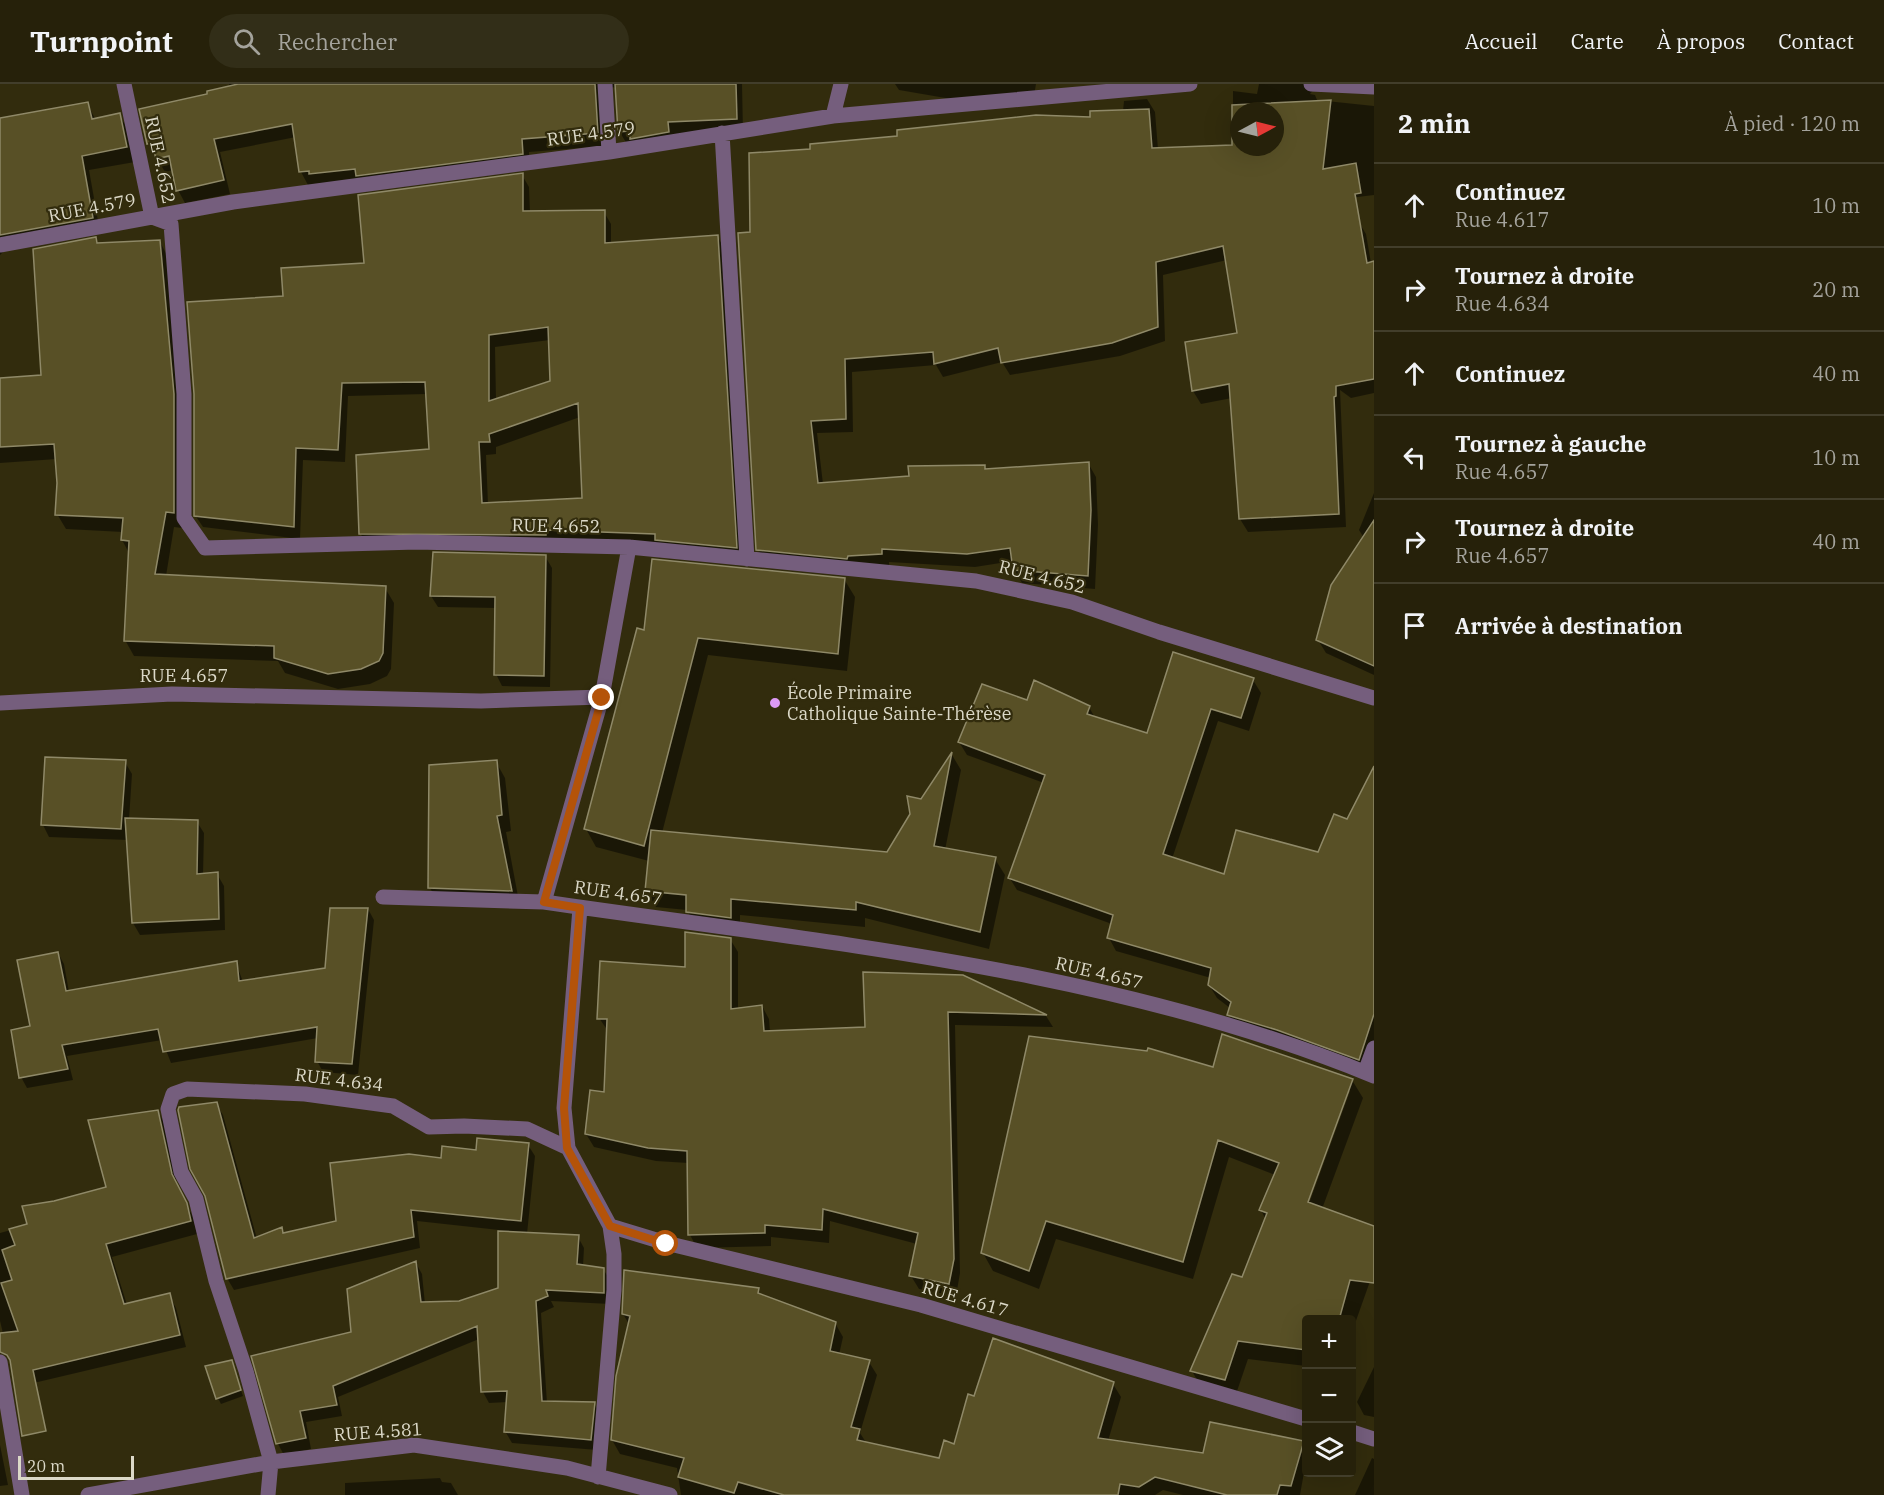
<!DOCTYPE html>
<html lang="fr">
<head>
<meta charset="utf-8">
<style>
	body { margin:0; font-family:"IBM Plex Serif",serif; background:#322e18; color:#f1f3f6 }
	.controls { position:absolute; right:18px; bottom:18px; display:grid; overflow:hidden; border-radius:6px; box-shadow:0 6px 24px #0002 }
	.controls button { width:54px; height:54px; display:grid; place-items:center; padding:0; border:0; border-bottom:2px solid #423e2b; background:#26210a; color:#f1f3f6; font:30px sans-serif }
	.compass { position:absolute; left:1230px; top:18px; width:54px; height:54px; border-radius:50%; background:#26210a; box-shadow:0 6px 24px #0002; rotate:83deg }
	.scale { position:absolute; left:18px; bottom:15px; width:116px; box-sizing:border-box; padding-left:6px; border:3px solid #dcd9c8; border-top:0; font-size:16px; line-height:21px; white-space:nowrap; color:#dcd9c8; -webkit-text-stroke:4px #322c0d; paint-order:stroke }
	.stop { position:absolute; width:18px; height:18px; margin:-14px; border:4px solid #b45309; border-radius:50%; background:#fff }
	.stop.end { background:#b45309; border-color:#fff; box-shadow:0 2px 6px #0008 }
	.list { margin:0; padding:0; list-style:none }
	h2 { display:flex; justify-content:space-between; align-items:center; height:78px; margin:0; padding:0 24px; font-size:26px }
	h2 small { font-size:20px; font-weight:400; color:#a4a39c }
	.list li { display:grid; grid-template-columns:39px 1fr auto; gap:18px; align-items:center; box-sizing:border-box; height:84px; padding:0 24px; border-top:2px solid #423e2b }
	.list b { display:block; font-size:22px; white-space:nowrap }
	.list p { margin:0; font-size:20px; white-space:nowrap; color:#a4a39c }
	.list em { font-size:20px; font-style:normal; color:#a4a39c }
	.icon { flex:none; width:33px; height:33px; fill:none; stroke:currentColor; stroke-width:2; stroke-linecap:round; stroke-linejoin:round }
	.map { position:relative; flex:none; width:1374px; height:1411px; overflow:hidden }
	header { display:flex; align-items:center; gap:36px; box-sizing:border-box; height:84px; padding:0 30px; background:#26210a; border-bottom:2px solid #423e2b }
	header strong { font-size:28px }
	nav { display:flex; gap:33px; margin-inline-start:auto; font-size:21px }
	.search { width:420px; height:54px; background:#322e18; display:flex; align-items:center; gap:15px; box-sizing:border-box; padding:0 21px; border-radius:33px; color:#a4a39c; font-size:22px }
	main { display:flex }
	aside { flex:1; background:#26210a }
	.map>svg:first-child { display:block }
</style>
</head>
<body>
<header>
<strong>Turnpoint</strong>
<div class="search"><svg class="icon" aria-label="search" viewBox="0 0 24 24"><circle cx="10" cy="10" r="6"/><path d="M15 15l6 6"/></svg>Rechercher</div>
<nav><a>Accueil</a><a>Carte</a><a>À propos</a><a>Contact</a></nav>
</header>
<main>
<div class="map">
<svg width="1374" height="1411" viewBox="0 0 1374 1411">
	<rect width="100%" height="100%" fill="#322c0d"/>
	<path fill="#0007" fill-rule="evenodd" d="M229,0H742L743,48L627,60L619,47L616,4L612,3L605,62L529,68V83L308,101L301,88L296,53L220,68L230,110L185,119L178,106L173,86L165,88L148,59L209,11L230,3ZM176,69V72L159,76V73Z
		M895,0H1036L1033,18L992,22L899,6Z
		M1259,0H1328L1315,4L1310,10L1315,11L1317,16L1374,22V111L1276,123L1358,137L1366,150L1371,179L1374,178V309L1351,314L1340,306L1346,443L1248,448L1240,435L1232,314L1201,320L1193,307L1238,250L1227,176L1163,191L1165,257L1120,272L1010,291L1002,278L943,293L936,281L852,288L853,348L817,349L823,400L911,394L984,383L986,386L1088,379L1096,393L1098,440L1095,505L1022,499L1014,485L1013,477L975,483L889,478V483L765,479L758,465L751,150L812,66L1092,34L1123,27L1124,17L1147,15L1155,28L1158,65L1233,63V7L1257,10ZM1239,27H1275V63H1239Z
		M87,20L96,36L119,31L128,45L135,78L89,86L100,148L6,165L0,171V36Z
		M522,91L529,103L530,129L604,128L611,140V160L717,152L725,165L743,476L552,464L368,462L360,449L430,367L427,310L348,312L345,378L303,376L300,455L203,443L195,431L285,214L366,180ZM550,256L551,298L496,316L495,263ZM580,333L584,415L488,420L486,371L496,370V363Z
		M95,155L98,160L160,158L168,173L182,327V444L174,443L166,492L385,504L394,519L391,585L387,592L370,600L338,605L285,589L278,577L134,572L125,556L129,469L122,456L123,448L66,445L57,430V375L0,379V296L43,293Z
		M1374,409V591L1326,569L1318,556L1364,454L1359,446Z
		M545,472L552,484L550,603L502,602L496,590L497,524L438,523L431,512Z
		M844,495L855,513L847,587L708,571L662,749L888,769L952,671L961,686L945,766L995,775L1005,791L989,865L865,834V843L740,831V850L697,845L687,826L656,823L646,806L649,777L596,763L586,745L645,548Z
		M1253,596L1261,609L1249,647L1218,637L1172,775L1225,792L1319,770L1348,737L1374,700V964L1366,988L1236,944L1229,931L1230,924L1217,914L1209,901L1211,894L1116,867L1109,854L1112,840L1017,806L1009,793L1044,699L967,671L959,658L1028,618L1089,623L1095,634L1148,651Z
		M125,678L132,690L129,736L197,738L204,749L203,791L217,790L224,802L225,846L140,851L133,839L128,756L49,753L43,741Z
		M496,678L505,694L511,747L506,748L520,823L439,820L430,804Z
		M368,825L374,836L358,991L323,988L317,977L318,954L171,979L162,956L67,972L73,996L27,1004L21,993L31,944L58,869L64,880L69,908L236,879L243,898L327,885Z
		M730,855L738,868V925L762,922L769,935L770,948L866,944L963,892L1046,932L1053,943L955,941L960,1189L956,1212L919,1205L911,1192L917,1160L830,1137L829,1159L771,1153V1162L697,1164L690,1151L688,1079L656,1077L594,1063L586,1050L605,1010L608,947L599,934L686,884Z
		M1214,985L1352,996L1363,1014L1322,1125L1374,1146V1186L1352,1248V1236H1306V1282L1248,1275L1235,1313L1202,1305L1192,1287L1243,1195L1266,1136L1261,1126L1275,1091L1229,1073L1193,1195L1056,1155L1039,1205L993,1187L983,1169ZM1347,1007H1350L1307,1125L1304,1124Z
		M216,1020L223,1031L257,1155L281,1145L284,1151L338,1138L442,1076L478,1067L528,1061L535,1072L527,1150L578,1153L584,1164L583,1182L603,1185L610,1196V1220L551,1217L554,1223L541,1229L547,1319H594L600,1330L597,1366L512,1359L505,1347L508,1318L489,1319L483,1308L479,1255L338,1313L342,1332L306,1338L311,1365L284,1371L278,1360L353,1250L416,1179L422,1190L425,1220L459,1218L500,1205L499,1146L417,1137L420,1164L234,1206L227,1194Z
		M158,1028L165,1040L178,1104L193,1133L197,1150L112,1173L127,1221L169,1211L176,1224L186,1263L21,1302L13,1290L0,1237V1149L29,1141L55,1118L108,1104Z
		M758,1205L761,1212L835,1239L843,1253L839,1271L869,1278L877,1291L860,1349L867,1360L940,1375L955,1362L975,1314L1113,1300L1121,1313L1108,1357L1204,1371L1295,1357L1306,1377L1300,1411H1183L1163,1406L1155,1411H681L677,1384L620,1370L612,1356L629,1240L623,1230Z
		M231,1278L243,1312L221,1320L218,1314Z
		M1374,1283V1333L1364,1331L1357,1318Z
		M0,1361L8,1401L0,1402Z
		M1372,1374L1374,1375V1411H1355Z
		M440,1394L442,1398L451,1399L458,1411H345V1399Z"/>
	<path fill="#585026" stroke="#8f8968" stroke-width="1.5" fill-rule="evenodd" d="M238,0H595L598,49L522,55L523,70L356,92L355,85L309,90V87L299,88L292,40L214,55L224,96L176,107L169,72L156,75L152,59L147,60L139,25L207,10V7Z
		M615,0H736L737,35L668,38L669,48L630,55V47L618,48Z
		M1331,16L1323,85L1356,79L1361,109L1355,110L1367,179L1374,177V295L1336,302V312L1334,313L1339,430L1239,435L1229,300L1192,307L1185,258L1237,249L1223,162L1156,178L1158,243L1112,259L1001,279L998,264L934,280L933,268L845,275L846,335L811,337L818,399L909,392L908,382L985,381V385L1089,378L1091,426L1088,492L1013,486L1010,464L967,470L882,465V470L848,472L847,475L756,466L738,149L750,148L749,69L810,65V60L897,52V46L1036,31L1090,33V27L1149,25L1152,64L1232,61V21ZM1239,27H1275V63H1239Z
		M88,18L92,35L120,29L127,63L82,72L93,134L0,151V34Z
		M523,89V127L605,126V159L718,151L737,464L655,456V450L546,446V451L359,450L356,371L429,365L425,298L342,299L338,366L296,364L294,443L194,432V310L187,218L283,212L281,184L364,179L358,111ZM548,243L550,297L489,317V251ZM578,319L582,414L482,419L479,358H490L489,350Z
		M96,153L97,159L160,156L174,310V429L166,428L155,490L386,502L383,569L379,577L361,585L328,590L274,574V562L124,557L129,457L121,456L123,434L55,431L57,399L54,360L0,363V294L41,291L33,165Z
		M1374,436V582L1316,556L1331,501Z
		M433,468L546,471L544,592L494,591L495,513L430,512Z
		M652,475L845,494L838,570L698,554L644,762L584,745L637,544L644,546Z
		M1173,568L1254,594L1241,634L1211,625L1163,770L1224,790L1236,746L1318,768L1334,730L1347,735L1374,682V930L1359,976L1277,946L1227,931L1231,918L1208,901L1211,884L1107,854L1113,831L1008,794L1045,691L958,658L982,600L1027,616L1034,596L1090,622L1087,630L1147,649Z
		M952,668L934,762L996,773L980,848L856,818V826L731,815V834L686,828V811L645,807L651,746L887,768L910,730L907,712L921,715Z
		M45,673L126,676L121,745L41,741Z
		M497,676L502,731L497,732L512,807L428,804L429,681Z
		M125,734L198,736L197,790L218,788L219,835L132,839Z
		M330,824H368L352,980L315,978L317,943L163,968L158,945L62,961L68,985L19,994L11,946L30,942L17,876L58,868L66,907L237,877L239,897L325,884Z
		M685,848L731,854V925L762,921L764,947L865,943L863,888L963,891L1047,931L948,928L954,1175L949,1200L909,1192L918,1149L823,1125L822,1146L765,1141V1149L688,1151L687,1067L648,1064L585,1050L590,1006L604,1008L607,935H597L600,877L685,883Z
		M1222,950L1353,995L1308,1118L1374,1142V1199L1350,1196L1339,1236H1306V1266L1238,1257L1225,1296L1190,1287L1232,1190L1242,1193L1267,1129L1259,1126L1279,1079L1218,1056L1183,1178L1046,1137L1029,1187L981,1169L1029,952L1147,967L1148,964L1213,983Z
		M217,1018L254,1154L282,1143L283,1149L336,1137L330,1079L409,1070L441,1074L442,1062L476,1066L477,1054L529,1059L521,1137L411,1126L414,1153L226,1195L205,1112L190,1085L178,1026L179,1023Z
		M158,1026L172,1090L187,1119L191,1137L106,1160L124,1220L170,1209L180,1251L33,1286L46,1347L22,1352L10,1276L7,1271L0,1268V1249L18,1247L1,1199L12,1196L2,1166L15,1161L9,1145L27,1140L22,1122L54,1117L106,1103L88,1036Z
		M498,1147L579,1151L577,1180L604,1184V1209L546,1206L548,1212L536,1217L542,1317L595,1318L591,1356L504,1348L507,1307L481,1308L477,1242L333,1302L337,1321L300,1327L306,1354L276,1360L251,1272L351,1248L347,1205L416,1177L421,1218L459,1217L498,1204Z
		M624,1186L759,1204L758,1209L836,1238L830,1267L870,1276L851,1343L860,1345L857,1356L939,1374L944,1356L954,1360L968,1310L974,1312L993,1254L1114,1298L1098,1354L1203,1369L1210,1338L1304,1357L1291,1402L1280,1401L1277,1411H1227L1155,1393L1139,1403L1120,1400L1118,1411H784L738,1398L734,1409L678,1393L684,1374L611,1356L616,1292L630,1232L622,1230Z
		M232,1276L241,1306L216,1315L205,1282Z"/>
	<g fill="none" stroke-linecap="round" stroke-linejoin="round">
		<path stroke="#755e7d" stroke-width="15" d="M124,0L152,133L171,140L184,310V434L205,464L417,458L629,463L976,497L1072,518L1159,548L1374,614
			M605,0L609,68
			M1311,0L1374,3
			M833,32L841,0
			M722,49L747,475
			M0,161L233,118L609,68L833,32L1190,0
			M602,613L629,463
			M0,619L172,610L481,617L602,613L544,818C824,859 1110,884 1374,992
			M383,813L544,818
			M1365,988L1374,964
			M568,1064L564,1024L580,824
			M610,1142L666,1159L921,1221L1306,1335
			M0,1278L22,1411
			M1352,1348L1374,1355
			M88,1411L271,1378L414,1361L567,1384L670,1411
			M268,1411L271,1378L246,1287L216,1197L196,1115L181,1088L168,1025L173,1010L187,1005L305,1010L393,1022L429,1043L464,1042L527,1045L568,1064L610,1142L614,1170V1206L598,1393"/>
	</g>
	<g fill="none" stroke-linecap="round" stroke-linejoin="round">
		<path stroke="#b45309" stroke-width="8" d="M602,614L544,818L580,824L564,1024L567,1064L610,1142L666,1160"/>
	</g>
	<circle fill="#dc99f4" stroke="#322c0d" stroke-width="2" cx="775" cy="619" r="6"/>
	<g text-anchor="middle" stroke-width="4.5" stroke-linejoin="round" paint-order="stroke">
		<g font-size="18" fill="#dcd9c8" stroke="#322c0d">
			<text transform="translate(591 50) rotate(-8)" y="6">RUE 4.579</text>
			<text transform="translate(160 76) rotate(78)" y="6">RUE 4.652</text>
			<text transform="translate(92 124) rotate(-11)" y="6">RUE 4.579</text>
			<text transform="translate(556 442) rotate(1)" y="6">RUE 4.652</text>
			<text transform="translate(1042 493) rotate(14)" y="6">RUE 4.652</text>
			<text x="184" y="598">RUE 4.657</text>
			<text transform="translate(618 809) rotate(8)" y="6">RUE 4.657</text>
			<text transform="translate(1099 889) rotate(13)" y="6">RUE 4.657</text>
			<text transform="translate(339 996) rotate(7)" y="6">RUE 4.634</text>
			<text transform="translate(965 1215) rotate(16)" y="6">RUE 4.617</text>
			<text transform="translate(378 1348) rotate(-4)" y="6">RUE 4.581</text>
		</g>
		<g font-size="18" fill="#dcd9c8" stroke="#322c0d" text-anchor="start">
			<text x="787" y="615">École Primaire<tspan x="787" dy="21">Catholique Sainte-Thérèse</tspan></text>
		</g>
	</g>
</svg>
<div class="controls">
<button>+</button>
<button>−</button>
<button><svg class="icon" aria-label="layers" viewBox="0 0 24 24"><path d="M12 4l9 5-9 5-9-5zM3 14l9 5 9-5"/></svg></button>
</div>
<svg class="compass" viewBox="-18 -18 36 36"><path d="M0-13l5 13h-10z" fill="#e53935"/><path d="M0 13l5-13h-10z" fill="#a4a39c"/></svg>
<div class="scale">20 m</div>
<div class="stop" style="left:666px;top:1160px"></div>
<div class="stop end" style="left:602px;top:614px"></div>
</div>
<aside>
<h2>2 min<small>À pied · 120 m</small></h2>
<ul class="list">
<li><svg class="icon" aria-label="ahead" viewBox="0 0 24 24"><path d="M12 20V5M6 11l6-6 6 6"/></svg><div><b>Continuez</b><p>Rue 4.617</p></div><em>10 m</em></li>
<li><svg class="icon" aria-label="right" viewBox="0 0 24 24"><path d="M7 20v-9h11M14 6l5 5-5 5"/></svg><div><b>Tournez à droite</b><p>Rue 4.634</p></div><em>20 m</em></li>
<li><svg class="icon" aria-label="ahead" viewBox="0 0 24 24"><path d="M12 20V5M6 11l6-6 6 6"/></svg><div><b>Continuez</b></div><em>40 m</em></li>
<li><svg class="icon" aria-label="left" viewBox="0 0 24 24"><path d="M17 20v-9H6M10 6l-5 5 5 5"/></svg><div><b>Tournez à gauche</b><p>Rue 4.657</p></div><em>10 m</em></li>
<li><svg class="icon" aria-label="right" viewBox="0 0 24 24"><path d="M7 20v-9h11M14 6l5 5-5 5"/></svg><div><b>Tournez à droite</b><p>Rue 4.657</p></div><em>40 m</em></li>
<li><svg class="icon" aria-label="arrive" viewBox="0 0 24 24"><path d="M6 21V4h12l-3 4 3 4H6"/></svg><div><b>Arrivée à destination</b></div></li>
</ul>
</aside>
</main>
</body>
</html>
